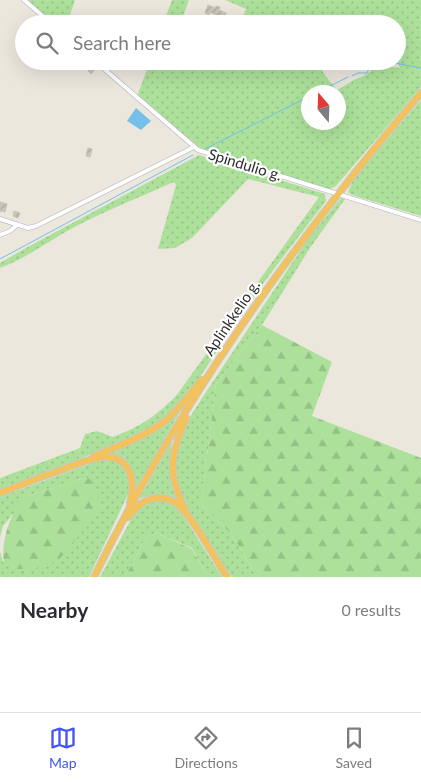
<!DOCTYPE html>
<html lang="en">
<head>
<meta charset="utf-8">
<style>
	body { margin:0; font-family:Lato,sans-serif; background:#f7f7f7; color:#2b2b33 }
	.compass { position:absolute; left:301px; top:85px; width:45px; height:45px; border-radius:50%; background:#fff; box-shadow:0 5px 20px #0002; rotate:341deg }
	.list { margin:0; padding:0; list-style:none }
	h2 { display:flex; justify-content:space-between; align-items:center; height:65px; margin:0; padding:0 20px; font-size:21px }
	h2 small { font-size:16px; font-weight:400; color:#7c7c81 }
	.icon { flex:none; width:28px; height:28px; fill:none; stroke:currentColor; stroke-width:2; stroke-linecap:round; stroke-linejoin:round }
	.map { position:relative; flex:none; width:421px; height:577px; overflow:hidden }
	.search { position:absolute; background:#fff; box-shadow:0 5px 20px #0002; left:15px; right:15px; top:15px; height:55px; display:flex; align-items:center; gap:12px; box-sizing:border-box; padding:0 18px; border-radius:28px; color:#7c7c81; font-size:19px }
	.sheet { height:135px; background:#fff }
	nav { display:flex; justify-content:space-around; align-items:center; box-sizing:border-box; height:70px; border-top:1px solid #e1e1e2; background:#fff; font-size:14px; color:#7c7c81 }
	nav a { display:grid; justify-items:center; gap:2px }
	nav .on { color:#4254f4 }
	.map>svg:first-child { display:block }
</style>
</head>
<body>
<div class="map">
<svg width="421" height="577" viewBox="0 0 421 577">
	<defs>
		<pattern id="grass-dots" width="8" height="8" patternUnits="userSpaceOnUse" patternTransform="scale(1.25)"><rect width="8" height="8" fill="#ade19b"/><path d="M2 2h.1M6 6h.1" fill="none" stroke="#95c186" stroke-width="1.8" stroke-linecap="round"/></pattern>
		<pattern id="forest-firs" width="22" height="20" patternUnits="userSpaceOnUse" patternTransform="scale(1.25)"><rect width="22" height="20" fill="#ade19b"/><path d="M5 1l3.5 6h-7zM16 11l3.5 6h-7z" fill="#95c186"/></pattern>
		<pattern id="building-hatch" width="6" height="6" patternUnits="userSpaceOnUse" patternTransform="scale(1.25)"><rect width="6" height="6" fill="#c8c5bc"/><path d="M-1 1l2-2M0 6l6-6M5 7l2-2" fill="none" stroke="#aca9a2"/></pattern>
	</defs>
	<rect width="100%" height="100%" fill="#ece7dd"/>
	<path fill="url(#grass-dots)" fill-rule="evenodd" d="M28,0H75L67,24H55Z
		M172,0H189L180,24H163Z
		M225,0H421V87L336,186L330,189L322,187L200,148L139,96L138,94L150,61H318L324,74L337,90L354,80L364,76L375,68L384,66L400,68L397,61V24H380L375,21L365,24H339L333,19L327,24H239L246,9ZM308,92H338V122H308Z
		M421,100V216L352,195L348,192L354,178Z
		M199,155L325,194L326,201C299,236 272,271 246,307C218,346 196,394 157,423C142,435 123,441 106,448C71,463 36,476 0,489V478L80,448L85,434L97,431L113,437C143,425 153,418 176,396L319,197L248,179L192,238L175,248L158,249L176,185L174,182C140,197 104,211 71,229C47,242 25,259 0,268V263L24,249Z
		M341,198L345,199L310,248L262,325L216,384L201,504L232,535L257,577H232C210,544 167,495 175,454C179,433 191,415 202,398L308,239Z
		M181,410L136,489C134,470 125,459 108,453C136,444 159,430 181,410Z
		M172,441C170,467 169,478 179,502C164,493 155,492 139,499Z
		M100,460C123,459 128,469 130,490L89,577H0V551L3,562C29,570 33,571 59,559L90,479L84,478L28,496L3,526L0,537V497Z
		M160,500L173,505L181,512L222,577H208L192,548L157,533L146,537L125,577H100L135,512L146,503Z"/>
	<path fill="url(#forest-firs)" d="M262,325L332,362L312,416L421,458V577H257L232,535L201,504L216,384Z
		M84,478L90,479L93,483L101,506L97,515C88,526 78,536 69,547C66,551 63,556 59,559C48,567 14,575 4,563C0,545 11,505 28,496Z
		M157,533L192,549L208,577H125L146,537Z"/>
	<path fill="#74c0ea" d="M136,108L151,121L141,130L127,121Z"/>
	<g fill="none" stroke-linecap="round" stroke-linejoin="round">
		<path stroke="#74c0ea" stroke-width="1" d="M384,61L421,68
			M352,76L358,73H367C372,62 370,64 383,61
			M318,92L348,77
			M205,149L308,97
			M0,259L193,155"/>
	</g>
	<path fill="url(#building-hatch)" stroke="#c7c3b7" d="M208,5L215,8L216,6L220,7L219,10L226,13L222,22L215,17L216,15L210,12L209,15L205,13Z
		M92,66L95,69L91,74L88,71Z
		M88,148L92,149L90,157L86,156Z
		M0,202L7,204L5,212L0,211Z
		M14,211L20,213L18,218L13,216Z"/>
	<g fill="none" stroke-linecap="round" stroke-linejoin="round">
		<defs>
			<path id="minor" d="M24,0L52,24
				M95,61L198,150L421,220
				M0,219L28,228L36,226L194,147
				M0,235L10,231L17,225"/>
			<path id="trunk" d="M94,456C118,446 144,437 165,421C179,409 190,394 202,380
				M0,493C20,485 41,477 61,470C74,465 88,459 102,457C131,455 136,481 130,503
				M185,510C167,472 170,456 186,418
				M128,517C136,508 143,499 156,498C163,497 171,500 177,504C193,517 215,559 227,577
				M94,577C180,401 294,241 421,93"/>
		</defs>
		<use href="#minor" stroke="#b1b2be" stroke-width="5"/>
		<use href="#trunk" stroke="#c8c8c8" stroke-width="8"/>
		<use href="#minor" stroke="#fff" stroke-width="4"/>
		<use href="#trunk" stroke="#f2c25f" stroke-width="6"/>
	</g>
	<g text-anchor="middle" stroke-width="4.5" stroke-linejoin="round" paint-order="stroke">
		<g font-size="15" fill="#2b2b2b" stroke="#fff">
			<text transform="translate(245 165) rotate(17)" y="5">Spindulio g.</text>
			<text transform="translate(232 318) rotate(-56)" y="5">Aplinkkelio g.</text>
		</g>
	</g>
</svg>
<svg class="compass" viewBox="-18 -18 36 36"><path d="M0-13l5 13h-10z" fill="#e53935"/><path d="M0 13l5-13h-10z" fill="#7c7c81"/></svg>
<div class="search"><svg class="icon" aria-label="search" viewBox="0 0 24 24"><circle cx="10" cy="10" r="6"/><path d="M15 15l6 6"/></svg>Search here</div>
</div>
<section class="sheet">
<h2>Nearby<small>0 results</small></h2>
<ul class="list">
</ul>
</section>
<nav>
<a class="on"><svg class="icon" aria-label="map" viewBox="0 0 24 24"><path d="M3 6l6-2 6 2 6-2v14l-6 2-6-2-6 2zM9 4v14M15 6v14"/></svg>Map</a>
<a><svg class="icon" aria-label="directions" viewBox="0 0 24 24"><path d="M12 3l9 9-9 9-9-9zM9 14v-3h6M13 9l2 2-2 2"/></svg>Directions</a>
<a><svg class="icon" aria-label="saved" viewBox="0 0 24 24"><path d="M7 4h10v16l-5-4-5 4z"/></svg>Saved</a>
</nav>
</body>
</html>
